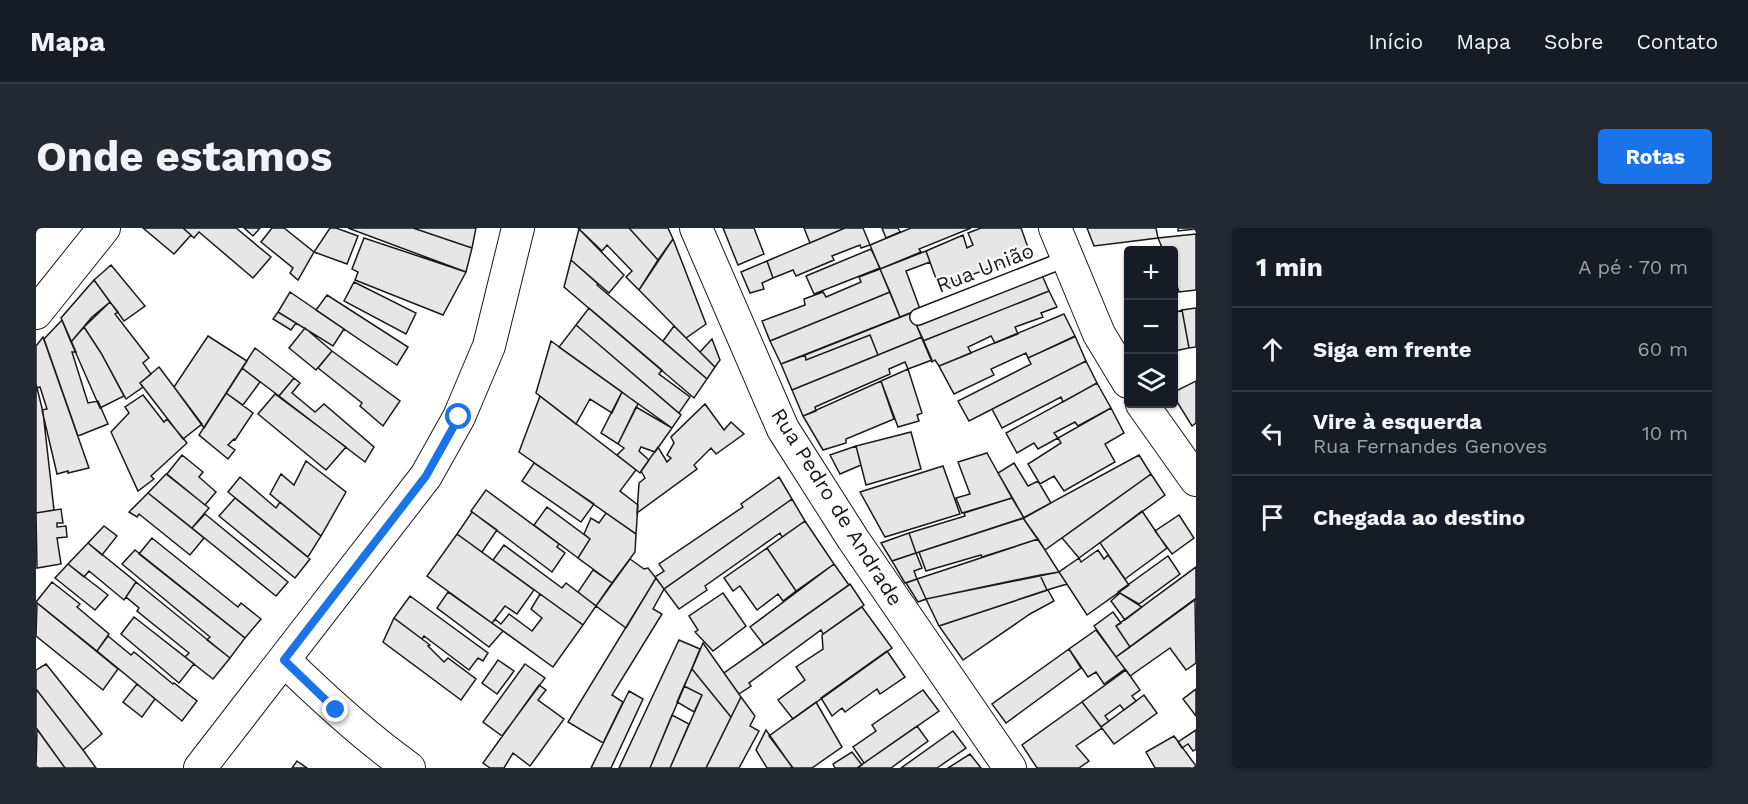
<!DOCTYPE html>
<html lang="pt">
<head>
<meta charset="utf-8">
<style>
	body { margin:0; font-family:"Work Sans",sans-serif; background:#242831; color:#f1f3f6 }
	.controls { position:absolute; right:18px; top:18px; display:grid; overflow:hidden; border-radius:6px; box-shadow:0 2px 4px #0004 }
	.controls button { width:54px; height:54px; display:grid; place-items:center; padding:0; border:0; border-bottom:2px solid #363941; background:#171b24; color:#f1f3f6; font:30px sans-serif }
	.stop { position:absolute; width:18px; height:18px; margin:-14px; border:4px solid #1a73e8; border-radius:50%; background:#fff }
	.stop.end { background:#1a73e8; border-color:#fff; box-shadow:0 2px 6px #0008 }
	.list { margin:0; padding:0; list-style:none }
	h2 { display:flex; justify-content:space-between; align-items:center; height:78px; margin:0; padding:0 24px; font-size:26px }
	h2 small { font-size:20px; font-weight:400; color:#9ea1a6 }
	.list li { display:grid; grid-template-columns:39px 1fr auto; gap:18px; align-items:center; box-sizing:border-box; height:84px; padding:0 24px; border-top:2px solid #363941 }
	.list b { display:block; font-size:22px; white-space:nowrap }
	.list p { margin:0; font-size:20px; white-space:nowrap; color:#9ea1a6 }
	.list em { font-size:20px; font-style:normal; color:#9ea1a6 }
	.icon { flex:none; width:33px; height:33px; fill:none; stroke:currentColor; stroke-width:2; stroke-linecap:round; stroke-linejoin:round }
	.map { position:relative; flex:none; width:1160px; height:540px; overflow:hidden; border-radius:6px }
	header { display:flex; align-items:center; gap:36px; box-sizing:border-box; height:84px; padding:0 30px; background:#171b24; border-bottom:2px solid #363941 }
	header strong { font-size:28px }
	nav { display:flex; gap:33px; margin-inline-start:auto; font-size:21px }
	.intro { display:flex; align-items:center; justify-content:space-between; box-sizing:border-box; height:144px; padding:0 36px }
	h1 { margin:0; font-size:42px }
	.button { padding:15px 27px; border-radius:6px; background:#1a73e8; color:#fff; font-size:21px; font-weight:700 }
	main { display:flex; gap:36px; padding:0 36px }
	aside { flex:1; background:#171b24; border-radius:6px; box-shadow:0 2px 4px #0004 }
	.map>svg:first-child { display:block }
</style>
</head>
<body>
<header>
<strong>Mapa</strong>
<nav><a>Início</a><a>Mapa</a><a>Sobre</a><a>Contato</a></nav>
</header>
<div class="intro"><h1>Onde estamos</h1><a class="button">Rotas</a></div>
<main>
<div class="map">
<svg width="1160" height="540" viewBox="0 0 1160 540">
	<rect width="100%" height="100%" fill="#fff"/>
	<path fill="#e6e6e6" stroke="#1a1a1a" stroke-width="1.5" d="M107,0H147L155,7L138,26Z
		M147,0H200L235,29L217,50L163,4L158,10Z
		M208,0H224L217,8Z
		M236,0H248L278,24L262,52L254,45L257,40L225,14Z
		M294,0H300L322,8L311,36L278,24Z
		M312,0H377L436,20L430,44Z
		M377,0H440L436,20Z
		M593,0H632L637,11L622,32Z
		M593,0L622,32L603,62L590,49L596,43L571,17L566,23L542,0Z
		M687,0H718L728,26L702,37Z
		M768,0H809L774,15Z
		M809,0H827L834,17L825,20L824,17L796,28L798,32L760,48L757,42L737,50L731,33Z
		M846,0H862L864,4L850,10Z
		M875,0H935L883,21L885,24L844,41L834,17Z
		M945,0H985L994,25L903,59L890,23L927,7L931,20L937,17L932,5Z
		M1051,0H1120L1122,10L1058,18Z
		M1142,0H1160V1L1142,3Z
		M543,1L588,47L573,65L535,32Z
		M1160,6V62L1143,64L1138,49V22H1127L1122,10Z
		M328,10L430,44L407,87L319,52L322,44L316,41Z
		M637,11L670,96L650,110L603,62Z
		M835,21L844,40L778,66L770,48Z
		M890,23L894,34L870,43L884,81L864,89L844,41Z
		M535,32L562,56L561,57L671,151L658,170L528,59Z
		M731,33L737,50L726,55L728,61L714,65L705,44Z
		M75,37L109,78L88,93L58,52Z
		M844,41L854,64L734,113L726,93L769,77L768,71L787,64L790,69L825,54L823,49Z
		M1005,45L1013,63L887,113L880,96Z
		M58,52L74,74L56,89L35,114L25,90Z
		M318,54L380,85L370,106L308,73Z
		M1013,63L1021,79L1005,85L1007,89L979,99L982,106L959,115L955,108L932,119L935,125L903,138L899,132L896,134L887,113Z
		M254,64L308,101L297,118L242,84Z
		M854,64L864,89L745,136L734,113Z
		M291,67L372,119L361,137L280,82Z
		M74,74L82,84L79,86L113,130L107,135L115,146L104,155L107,159L90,171L65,125L48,99Z
		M553,80L626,142L623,146L654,169L643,185L540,97Z
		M1160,80V119L1153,120L1146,82Z
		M1146,82L1153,120L1138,123V85Z
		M242,84L260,95L255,102L237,91Z
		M875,85L886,109L842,127L834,107L770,132L769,127Z
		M1028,86L1039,108L1038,109L992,130L990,125L955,141L958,147L918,166L903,138Z
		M26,92L40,124H36L52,175L62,173L72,196L42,208L8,111Z
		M540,97L645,187L636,200L523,119Z
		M638,98L679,139L671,151L627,113Z
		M48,99L65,125L88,168L64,180L35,114Z
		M269,100L296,123L280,142L253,120Z
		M834,107L842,127L756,162L745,136L769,127L770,132Z
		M172,108L211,133L168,200L138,159Z
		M1039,108L1050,133L933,193L922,173L995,136L992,130Z
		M7,109L53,240L32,245V243L21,246L6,182L11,181L4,159L1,160L0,156V118Z
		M886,109L896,132L872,141L869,134L853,141L854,146L779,179L780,183L767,188L756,162Z
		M676,111L684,132L679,139L664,124Z
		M515,113L586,164L576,185L554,171L540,196L500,165Z
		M219,120L258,150L243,168L206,140Z
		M296,123L364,173L347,198L324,178L326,175L282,140Z
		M1050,133L1061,155L1027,174L1025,169L966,200L956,181Z
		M123,139L166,196L147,211L104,155Z
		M206,140L224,154L207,177L190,165Z
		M872,141L886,185L881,187L883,193L862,199L845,153Z
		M258,150L264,155L256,165L279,184L288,176L338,219L329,234L243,168Z
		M845,153L858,191L810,211V215L787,222L767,188Z
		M1160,153V195L1156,198L1138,169V164Z
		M1061,155L1075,180L1042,198L1039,194L1018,205L1022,210L1002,221L998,215L981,225L970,205Z
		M0,156L7,184L18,282L0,285Z
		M586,164L602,176L582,216L565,205Z
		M190,165L217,185L199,212L198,211L192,217L199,222L192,231L163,207Z
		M239,166L310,219L290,242L222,186Z
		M107,167L128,194L131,191L151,215L115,248L118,251L102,263L75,204L93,185L89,179Z
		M504,168L600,242L584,263L602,277L600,306L483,224Z
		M669,176L688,202L695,194L708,206L680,226L675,220L658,237L661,241L601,285L603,255L609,250L605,243L622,219L631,234L635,230L631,227L638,215L635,209Z
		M600,179L636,200L619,224L605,219L603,223L613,232L604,245L581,227L588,220L582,216Z
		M1075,180L1088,205L1069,216L1079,234L1028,263L1018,248L1004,256L992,236L1025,215L1022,210Z
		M875,204L885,241L830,257L820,218Z
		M820,218L825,237L804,246L794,227Z
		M951,225L976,270L926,285L920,270L934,266L922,234Z
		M146,227L167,244L163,249L180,264L169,277L131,246Z
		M1103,227L1115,246L1009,322L987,290Z
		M270,233L310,264L285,308L234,266L245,246L258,257Z
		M498,235L558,276L545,294L486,253Z
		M978,235L992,258L1002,253L1015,275L988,290L962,245Z
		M907,238L924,286L849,309L824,264Z
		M130,246L173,280L156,300L112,265Z
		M1115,246L1129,267L1043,330L1026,310Z
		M204,249L240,280L244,274L285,308L272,329L192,264Z
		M743,249L756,271L628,361L619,349L628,343L623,336L707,279L705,276Z
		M450,262L523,316L521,319L529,325L516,344L435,283Z
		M112,265L168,310L154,327L103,286L101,289L93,284Z
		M199,270L274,331L259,350L183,288Z
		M976,270L988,290L880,325L873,305L929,288L928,285Z
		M756,271L769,293L746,309L744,305L669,358L671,362L643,381L628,361Z
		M511,279L554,311L542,330L498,297Z
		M25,281L27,295H21V299L30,298L31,309L21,310L25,336L1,340L0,285Z
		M1106,283L1131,320L1089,351L1064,315Z
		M436,284L461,302L446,324L421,306Z
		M570,285L600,306L599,324L576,355L542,330L554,311L548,306L555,290L563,295Z
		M169,286L252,354L240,368L156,300Z
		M1143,287L1158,310L1136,326L1119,303Z
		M987,290L1002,311L946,329L945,327L938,329L890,343L883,324Z
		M769,293L798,336L760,363L731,320Z
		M68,298L81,308L66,327L52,315Z
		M873,305L880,325L856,333L845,315Z
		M421,306L498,362L481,386L469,378L456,395L391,348Z
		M116,310L202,379L205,375L225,391L209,410L103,326Z
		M1002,311L1023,344L890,371L881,351Z
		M52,315L100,354L88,372L53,343L48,349L32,336Z
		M468,317L526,360L530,355L560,378L547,397L457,332Z
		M731,320L760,363L747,373L742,366L721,382L704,358L697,363L688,350Z
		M99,322L209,410L194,430L171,412L174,409L86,336Z
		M1062,322L1068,331L1072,327L1093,357L1051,387L1023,344L1043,330L1045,334Z
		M880,325L886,340L878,343L881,351L869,355L856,333Z
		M1132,328L1144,346L1103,376L1082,364Z
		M594,331L608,341L612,340L620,350L590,400L560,378Z
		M32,336L72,367L59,382L19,350Z
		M798,336L813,357L728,417L714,399Z
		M1160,339V371L1094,419L1080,398Z
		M557,342L576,355L560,378L542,364Z
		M1023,344L1031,356L1011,362L1004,347Z
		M1004,347L1011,362L903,398L890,371Z
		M620,350L628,361L617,381L626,386L576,467L587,474L567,515L532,494Z
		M881,351L890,371L882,374L870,355Z
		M16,354L44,376L41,379L73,406L61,423L0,374Z
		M100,354L194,430L177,451L149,429L153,425L101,383L103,380L90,369Z
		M814,356L828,377L787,406L785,402L713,455L715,458L703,466L688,445Z
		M1012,362L1018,373L994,386L927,432L903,398Z
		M412,364L467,403L453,419L401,380Z
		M687,365L710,398L677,423L659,404L662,402L653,388Z
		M1084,365L1106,379L1089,392L1075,373Z
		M504,366L547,397L517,439L456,395L459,391L465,396L473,386L496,403L506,390L495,381Z
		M374,368L452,425L447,433L442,430L433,442L388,408L386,411L358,390Z
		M1159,371L1160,435L1150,442L1134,420L1094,448L1080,429Z
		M1,375L82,441L67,462L0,408Z
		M826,379L856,420L757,491L742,472L769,452L760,439L787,421L786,407Z
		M1077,384L1085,395L1080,398L1094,419L1080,429L1058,398Z
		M98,389L158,436L143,455L85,406Z
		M358,390L394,417L392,418L408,434L412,430L440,451L425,472L347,414Z
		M1060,402L1089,441L1068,456L1060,444L1052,449L1033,421Z
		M72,408L95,427L98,424L137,456L138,455L161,473L146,493L61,423Z
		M643,412L664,421L614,540H583Z
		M667,415L705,469L695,489L656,441Z
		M1033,421L1045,440L970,495L956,476Z
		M851,423L869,449L844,466L841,461L809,484L806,480L796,488L785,470Z
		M462,432L478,443L461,466L446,455Z
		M10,436L66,506L47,522L0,461V442Z
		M489,436L509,450L466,508L447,494Z
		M656,441L695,489L670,540H634L666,467L648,458Z
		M1090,442L1104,462L1096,468L1100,473L1088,482L1084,477L1069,488L1073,493L1065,499L1046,474Z
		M101,456L119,471L106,489L87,474Z
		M503,457L510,462L502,472L528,491L494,538L477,525L468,540H454L447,535Z
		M648,458L666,467L658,484L641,474Z
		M0,461L47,522L60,540H29L0,500Z
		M1160,461V488L1147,471Z
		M887,462L903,483L828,535L817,519L840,503L836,497Z
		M593,463L607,471L575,540H555Z
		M1108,467L1121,485L1078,516L1065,499Z
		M705,469L719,488L714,498L723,503L703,540H670Z
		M780,474L806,519L776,540H757L733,508Z
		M1046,474L1066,500L1040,518L1053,533L1043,540H1001L986,517Z
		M636,487L653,496L634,540H614Z
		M881,498L892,513L855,540H821Z
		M1,501L29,540H0Z
		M730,502L756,539L755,540H731L720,522Z
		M1160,502V521L1157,523L1152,516L1146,520L1142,514Z
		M917,503L930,520L901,540H865Z
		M1138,508L1160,538V540H1119L1110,524Z
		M816,524L826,537L821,540H799L797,536Z
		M934,526L945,540H912Z
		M261,533L271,540H256Z"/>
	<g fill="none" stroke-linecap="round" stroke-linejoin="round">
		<defs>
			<path id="lane" d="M882,89L1032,30"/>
			<path id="street" d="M660,0L747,201L817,311L974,540
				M1019,0L1063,106L1092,154
				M0,85L68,0
				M1106,176L1160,252
				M248,432C288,471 328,508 373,540
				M164,540L390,248L423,189L453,118L482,0"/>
		</defs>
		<use href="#lane" stroke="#1a1a1a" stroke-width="18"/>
		<use href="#street" stroke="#1a1a1a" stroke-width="34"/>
		<use href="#lane" stroke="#fff" stroke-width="15"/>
		<use href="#street" stroke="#fff" stroke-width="32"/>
	</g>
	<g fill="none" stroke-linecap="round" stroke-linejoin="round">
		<path stroke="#1a73e8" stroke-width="8" d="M300,482L248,432L390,248L423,189"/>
	</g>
	<g text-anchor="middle" stroke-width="4.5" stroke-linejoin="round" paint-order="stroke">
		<g font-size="21" fill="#1a1a1a" stroke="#fff">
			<text transform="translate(949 40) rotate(-21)" y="7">Rua União</text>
			<text transform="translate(801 279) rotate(58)" y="7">Rua Pedro de Andrade</text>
		</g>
	</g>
</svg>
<div class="controls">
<button>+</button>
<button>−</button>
<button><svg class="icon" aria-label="layers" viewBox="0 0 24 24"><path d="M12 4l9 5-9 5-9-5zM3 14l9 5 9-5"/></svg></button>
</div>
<div class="stop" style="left:423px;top:189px"></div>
<div class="stop end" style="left:300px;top:482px"></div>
</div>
<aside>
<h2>1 min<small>A pé · 70 m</small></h2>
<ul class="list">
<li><svg class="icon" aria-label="ahead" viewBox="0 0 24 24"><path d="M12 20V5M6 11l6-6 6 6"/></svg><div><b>Siga em frente</b></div><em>60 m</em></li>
<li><svg class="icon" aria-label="left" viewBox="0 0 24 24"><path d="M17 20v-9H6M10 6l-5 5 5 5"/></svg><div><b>Vire à esquerda</b><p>Rua Fernandes Genoves</p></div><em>10 m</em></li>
<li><svg class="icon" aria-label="arrive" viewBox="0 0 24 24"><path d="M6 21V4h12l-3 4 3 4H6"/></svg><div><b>Chegada ao destino</b></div></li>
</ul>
</aside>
</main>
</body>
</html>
